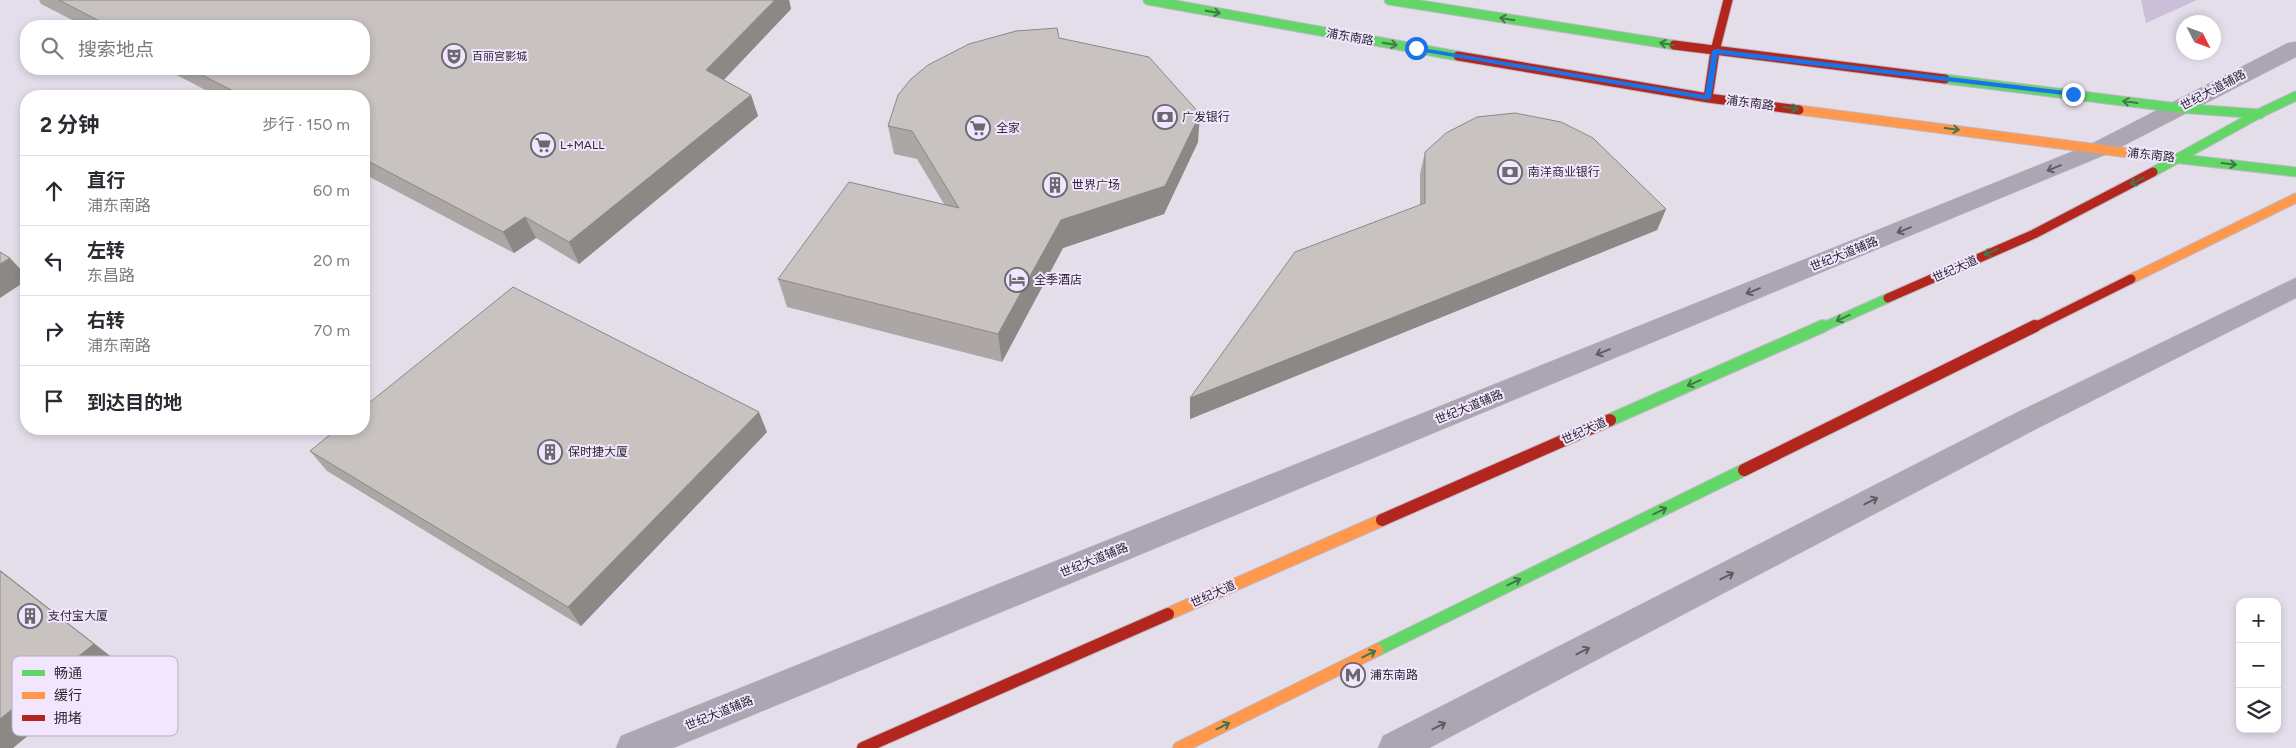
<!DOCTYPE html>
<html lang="zh">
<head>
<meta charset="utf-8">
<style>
	body { margin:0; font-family:Figtree,"Noto Sans SC",sans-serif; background:#f2f2f3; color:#2b2b33 }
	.controls { position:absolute; right:15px; bottom:15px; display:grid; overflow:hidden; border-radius:10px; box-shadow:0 2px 8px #0003 }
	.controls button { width:45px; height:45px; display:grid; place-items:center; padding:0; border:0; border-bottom:1px solid #e1e1e2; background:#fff; color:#2b2b33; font:25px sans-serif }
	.compass { position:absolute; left:2176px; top:15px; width:45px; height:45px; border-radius:50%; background:#fff; box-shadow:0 2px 8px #0003; rotate:132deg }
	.stop { position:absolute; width:15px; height:15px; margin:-11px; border:4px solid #1a73e8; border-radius:50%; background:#fff }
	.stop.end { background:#1a73e8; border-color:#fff; box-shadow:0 1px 5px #0008 }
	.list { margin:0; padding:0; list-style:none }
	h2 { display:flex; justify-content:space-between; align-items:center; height:65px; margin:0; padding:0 20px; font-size:21px }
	h2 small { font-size:16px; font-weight:400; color:#7c7c81 }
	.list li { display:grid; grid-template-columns:32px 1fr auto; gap:15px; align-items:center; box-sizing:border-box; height:70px; padding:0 20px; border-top:1px solid #e1e1e2 }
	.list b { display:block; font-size:19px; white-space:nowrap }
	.list p { margin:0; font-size:16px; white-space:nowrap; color:#7c7c81 }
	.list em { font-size:16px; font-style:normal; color:#7c7c81 }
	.icon { flex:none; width:28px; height:28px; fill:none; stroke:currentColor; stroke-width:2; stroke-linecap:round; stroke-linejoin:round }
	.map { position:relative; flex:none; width:2296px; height:748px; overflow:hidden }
	.search { position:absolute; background:#fff; box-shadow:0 2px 8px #0003; left:20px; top:20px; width:350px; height:55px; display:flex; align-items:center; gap:12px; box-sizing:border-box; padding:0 18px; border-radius:20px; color:#7c7c81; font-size:19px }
	.panel { position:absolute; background:#fff; box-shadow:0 2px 8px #0003; left:20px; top:90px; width:350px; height:345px; border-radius:20px }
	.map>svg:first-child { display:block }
</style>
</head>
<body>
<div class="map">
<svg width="2296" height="748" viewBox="0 0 2296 748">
	<rect width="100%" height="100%" fill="#e4deeb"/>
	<path fill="#cabed8" d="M2141,0H2197L2146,23Z"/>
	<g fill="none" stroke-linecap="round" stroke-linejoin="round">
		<defs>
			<path id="street" d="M2296,42V57L2107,154L673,748H616L621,736L2091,144L2288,43Z
				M2296,278V298L2038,428L1429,748H1378L1383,736L2018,412Z"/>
			<path id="fast-far1" d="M1148,0L1458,56
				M1389,0L1674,45
				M1945,79L2178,108L2260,114
				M2129,153L2296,172
				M2153,172L2258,114L2296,96
				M1821,328L1888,298"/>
			<path id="fast" d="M1610,420L1823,326
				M1377,650L1744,470"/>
			<path id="slow-far1" d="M1799,110L2129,153
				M2131,279L2296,198"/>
			<path id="slow" d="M1168,614L1382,520
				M1179,748L1377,650"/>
			<path id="jam-far1" d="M1674,45L1945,79
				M1458,56L1708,98L1799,110
				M1708,98L1715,51L1728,0
				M1888,298L2034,234L2153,172
				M2033,328L2131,279"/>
			<path id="jam" d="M1744,470L2035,326
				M1382,520L1610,420
				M863,748L1168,614"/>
		</defs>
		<use href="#street" stroke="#bfbac5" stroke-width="1"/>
		<use href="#fast-far1" stroke="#bfbac5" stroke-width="11"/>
		<use href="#fast" stroke="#bfbac5" stroke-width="14"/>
		<use href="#slow-far1" stroke="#bfbac5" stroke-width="11"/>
		<use href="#slow" stroke="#bfbac5" stroke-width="14"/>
		<use href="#jam-far1" stroke="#bfbac5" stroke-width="11"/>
		<use href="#jam" stroke="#bfbac5" stroke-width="14"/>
		<use href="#street" fill="#aba6b2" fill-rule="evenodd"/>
		<use href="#fast-far1" stroke="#63d668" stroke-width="9"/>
		<use href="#fast" stroke="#63d668" stroke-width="12"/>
		<use href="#slow-far1" stroke="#ff974d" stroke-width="9"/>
		<use href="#slow" stroke="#ff974d" stroke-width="12"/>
		<use href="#jam-far1" stroke="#b3261e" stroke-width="9"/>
		<use href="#jam" stroke="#b3261e" stroke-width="12"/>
	</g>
	<path fill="#aca7a5" d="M39,0H789L791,9L724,80L751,95L758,116L579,264L536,238L514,253L364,174V96H217L165,69H364V26H84L41,4Z
		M1059,38L1198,142L1164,214L1063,248L1002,362L787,307L778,279L944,204L917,159L894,154L888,126Z
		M1425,152L1666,209L1657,230L1190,419V398L1420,204V174Z
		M767,432L581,626L327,471L310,451Z"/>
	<path fill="#8c8886" d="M775,0H789L791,9L713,91L706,70Z
		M751,95L758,116L579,264L569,242Z
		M1200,114L1198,142L1164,214L1063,248L1002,362L998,334L1061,220Z
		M1666,209L1657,230L1190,419V398Z
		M525,217L536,238L514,253L503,232Z
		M10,258L26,275V281L0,298V264Z
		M759,412L767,432L581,626L568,607Z
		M0,570L118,662L13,748H0Z"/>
	<path fill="#c8c2c0" stroke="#8c8886" d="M59,0H775L706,70L751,95L569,242L525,217L503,232L364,159V96H243L190,69H364V26H109Z
		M1057,28L1059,38L1149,57L1200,114L1165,186L1061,220L998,334L778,279L849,182L959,208L912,131L888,126L898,95L911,79L928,65L969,44L1016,31Z
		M1515,113L1561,122L1593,138L1666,209L1190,398L1295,252L1425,203V152L1446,133L1477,117Z
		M0,252L10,258L0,264Z
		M513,287L759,412L568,607L310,451L337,429H364V407Z
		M0,571L94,644L0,719Z"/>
	<defs><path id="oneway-shaft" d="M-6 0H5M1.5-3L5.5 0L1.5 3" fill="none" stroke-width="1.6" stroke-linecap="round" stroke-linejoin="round" transform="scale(1.25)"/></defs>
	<g stroke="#45764a">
		<use href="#oneway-shaft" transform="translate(1213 12) rotate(10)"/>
		<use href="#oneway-shaft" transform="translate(1507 19) rotate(-171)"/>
		<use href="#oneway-shaft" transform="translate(1390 44) rotate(10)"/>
		<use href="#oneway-shaft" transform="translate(1667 44) rotate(-171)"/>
		<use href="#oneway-shaft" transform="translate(2130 102) rotate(-172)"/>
		<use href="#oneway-shaft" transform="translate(1791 108) rotate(7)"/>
		<use href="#oneway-shaft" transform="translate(1952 129) rotate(7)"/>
		<use href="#oneway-shaft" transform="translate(2229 164) rotate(7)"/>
		<use href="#oneway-shaft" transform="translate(2137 181) rotate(153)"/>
		<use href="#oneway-shaft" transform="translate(1991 252) rotate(156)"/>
		<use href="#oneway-shaft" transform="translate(1843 318) rotate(156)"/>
		<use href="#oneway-shaft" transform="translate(1694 383) rotate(156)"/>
		<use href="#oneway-shaft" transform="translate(1660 511) rotate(-26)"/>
		<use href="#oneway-shaft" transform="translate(1514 582) rotate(-26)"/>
		<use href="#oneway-shaft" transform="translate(1369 654) rotate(-26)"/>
		<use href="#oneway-shaft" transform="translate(1223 726) rotate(-26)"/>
	</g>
	<g stroke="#5f5a65">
		<use href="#oneway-shaft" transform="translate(2054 168) rotate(158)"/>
		<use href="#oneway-shaft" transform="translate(1904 230) rotate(158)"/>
		<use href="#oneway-shaft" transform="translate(1753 291) rotate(158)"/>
		<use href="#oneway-shaft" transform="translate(1603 352) rotate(158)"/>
		<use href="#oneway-shaft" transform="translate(1871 501) rotate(-27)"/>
		<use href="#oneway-shaft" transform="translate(1727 576) rotate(-27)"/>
		<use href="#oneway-shaft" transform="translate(1583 651) rotate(-27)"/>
		<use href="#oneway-shaft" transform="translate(1439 726) rotate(-27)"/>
	</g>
	<path fill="#1a73e8" d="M1416,47L1705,95L1712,51L1716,49L2073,92L2077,94L2073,96L1718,54L1711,98L1708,100L1413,50Z"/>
	<defs>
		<symbol id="theatre-ring" viewBox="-11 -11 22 22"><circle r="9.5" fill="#f1e6fe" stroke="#6c6872" stroke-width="1.5"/><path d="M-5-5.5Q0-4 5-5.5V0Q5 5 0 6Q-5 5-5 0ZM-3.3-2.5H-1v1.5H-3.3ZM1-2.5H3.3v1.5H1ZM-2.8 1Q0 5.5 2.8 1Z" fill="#6c6872"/></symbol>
		<symbol id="bank-ring" viewBox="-11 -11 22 22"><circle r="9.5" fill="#f1e6fe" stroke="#6c6872" stroke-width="1.5"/><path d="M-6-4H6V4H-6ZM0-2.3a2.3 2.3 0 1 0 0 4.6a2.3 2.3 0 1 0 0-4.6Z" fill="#6c6872"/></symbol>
		<symbol id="supermarket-ring" viewBox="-11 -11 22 22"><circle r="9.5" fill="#f1e6fe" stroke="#6c6872" stroke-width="1.5"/><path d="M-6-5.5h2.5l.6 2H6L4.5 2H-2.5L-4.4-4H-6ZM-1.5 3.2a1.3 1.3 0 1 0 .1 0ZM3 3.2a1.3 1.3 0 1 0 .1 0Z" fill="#6c6872"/></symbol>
		<symbol id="building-ring" viewBox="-11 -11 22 22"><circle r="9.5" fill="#f1e6fe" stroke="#6c6872" stroke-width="1.5"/><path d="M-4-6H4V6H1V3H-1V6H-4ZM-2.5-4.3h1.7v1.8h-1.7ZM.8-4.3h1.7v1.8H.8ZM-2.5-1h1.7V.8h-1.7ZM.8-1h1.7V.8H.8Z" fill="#6c6872"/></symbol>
		<symbol id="hotel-ring" viewBox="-11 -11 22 22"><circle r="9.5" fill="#f1e6fe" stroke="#6c6872" stroke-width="1.5"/><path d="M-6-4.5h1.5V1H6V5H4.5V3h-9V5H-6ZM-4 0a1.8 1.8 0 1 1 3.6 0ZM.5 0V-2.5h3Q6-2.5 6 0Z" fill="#6c6872"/></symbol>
		<symbol id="metro-ring" viewBox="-11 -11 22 22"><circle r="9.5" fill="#f1e6fe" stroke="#6c6872" stroke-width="1.5"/><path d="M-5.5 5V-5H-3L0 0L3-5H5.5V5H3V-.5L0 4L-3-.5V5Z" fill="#6c6872"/></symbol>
	</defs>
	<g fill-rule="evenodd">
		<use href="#theatre-ring" x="440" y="42" width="28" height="28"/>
		<use href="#bank-ring" x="1151" y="103" width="28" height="28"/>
		<use href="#supermarket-ring" x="964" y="114" width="28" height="28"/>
		<use href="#supermarket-ring" x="529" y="131" width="28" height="28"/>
		<use href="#bank-ring" x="1496" y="158" width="28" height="28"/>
		<use href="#building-ring" x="1041" y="171" width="28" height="28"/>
		<use href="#hotel-ring" x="1003" y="266" width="28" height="28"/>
		<use href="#building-ring" x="536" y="438" width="28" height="28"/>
		<use href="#building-ring" x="16" y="602" width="28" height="28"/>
		<use href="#metro-ring" x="1339" y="661" width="28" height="28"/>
	</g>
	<g text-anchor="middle" stroke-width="4" stroke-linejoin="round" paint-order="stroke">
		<g font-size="11" fill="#2c2831" stroke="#f1e6fe" text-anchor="start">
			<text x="472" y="60">百丽宫影城</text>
		</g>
		<g font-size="12" fill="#2c2831" stroke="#f1e6fe">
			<text transform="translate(1350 37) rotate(10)" y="4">浦东南路</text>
			<text transform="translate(2213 90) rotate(-28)" y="4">世纪大道辅路</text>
			<text transform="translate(1750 103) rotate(7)" y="4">浦东南路</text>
			<text transform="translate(2151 155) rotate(6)" y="4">浦东南路</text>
			<text transform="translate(1844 254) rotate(-22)" y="4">世纪大道辅路</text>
			<text transform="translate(1955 269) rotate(-24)" y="4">世纪大道</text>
			<text transform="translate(1469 407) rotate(-22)" y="4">世纪大道辅路</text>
			<text transform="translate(1584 431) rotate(-24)" y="4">世纪大道</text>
			<text transform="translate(1094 560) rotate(-22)" y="4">世纪大道辅路</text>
			<text transform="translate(1213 594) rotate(-24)" y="4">世纪大道</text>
			<text transform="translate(719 713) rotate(-22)" y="4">世纪大道辅路</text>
		</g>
		<g font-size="12" fill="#2c2831" stroke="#f1e6fe" text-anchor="start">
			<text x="1182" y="121">广发银行</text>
			<text x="996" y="132">全家</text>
			<text x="560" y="149">L+MALL</text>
			<text x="1528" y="176">南洋商业银行</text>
			<text x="1072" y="189">世界广场</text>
			<text x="1034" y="284">全季酒店</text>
			<text x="568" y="456">保时捷大厦</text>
			<text x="48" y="620">支付宝大厦</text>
			<text x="1370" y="679">浦东南路</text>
		</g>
	</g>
	<rect x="12" y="656" width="166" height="80" rx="8" fill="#f1e6fe" stroke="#b6adc0" stroke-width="1"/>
	<rect x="22" y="670" width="23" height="6" fill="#63d668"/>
	<rect x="22" y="692" width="23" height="7" fill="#ff974d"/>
	<rect x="22" y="715" width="23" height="6" fill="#b3261e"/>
	<g font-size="14" fill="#2c2831">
		<text x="54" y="678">畅通</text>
		<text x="54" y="700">缓行</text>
		<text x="54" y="723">拥堵</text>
	</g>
</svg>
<div class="controls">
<button>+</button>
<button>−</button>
<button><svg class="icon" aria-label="layers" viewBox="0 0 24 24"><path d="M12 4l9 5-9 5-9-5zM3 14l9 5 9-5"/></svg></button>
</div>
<svg class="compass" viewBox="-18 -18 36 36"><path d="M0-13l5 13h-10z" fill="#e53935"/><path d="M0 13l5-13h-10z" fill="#7c7c81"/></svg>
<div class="stop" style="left:1416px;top:48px"></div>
<div class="stop end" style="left:2073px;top:94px"></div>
<div class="search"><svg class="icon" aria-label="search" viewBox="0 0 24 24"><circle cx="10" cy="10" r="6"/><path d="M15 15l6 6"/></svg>搜索地点</div>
<section class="panel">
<h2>2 分钟<small>步行 · 150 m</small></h2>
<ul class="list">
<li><svg class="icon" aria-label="ahead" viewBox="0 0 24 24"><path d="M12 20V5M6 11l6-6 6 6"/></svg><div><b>直行</b><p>浦东南路</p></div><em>60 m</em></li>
<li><svg class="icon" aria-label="left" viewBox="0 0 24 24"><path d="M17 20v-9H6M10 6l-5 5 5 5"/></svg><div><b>左转</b><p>东昌路</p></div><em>20 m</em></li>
<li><svg class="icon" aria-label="right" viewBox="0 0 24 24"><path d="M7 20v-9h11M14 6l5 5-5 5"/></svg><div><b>右转</b><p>浦东南路</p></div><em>70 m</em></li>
<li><svg class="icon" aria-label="arrive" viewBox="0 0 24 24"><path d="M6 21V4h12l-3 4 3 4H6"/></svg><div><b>到达目的地</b></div></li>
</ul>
</section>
</div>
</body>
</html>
